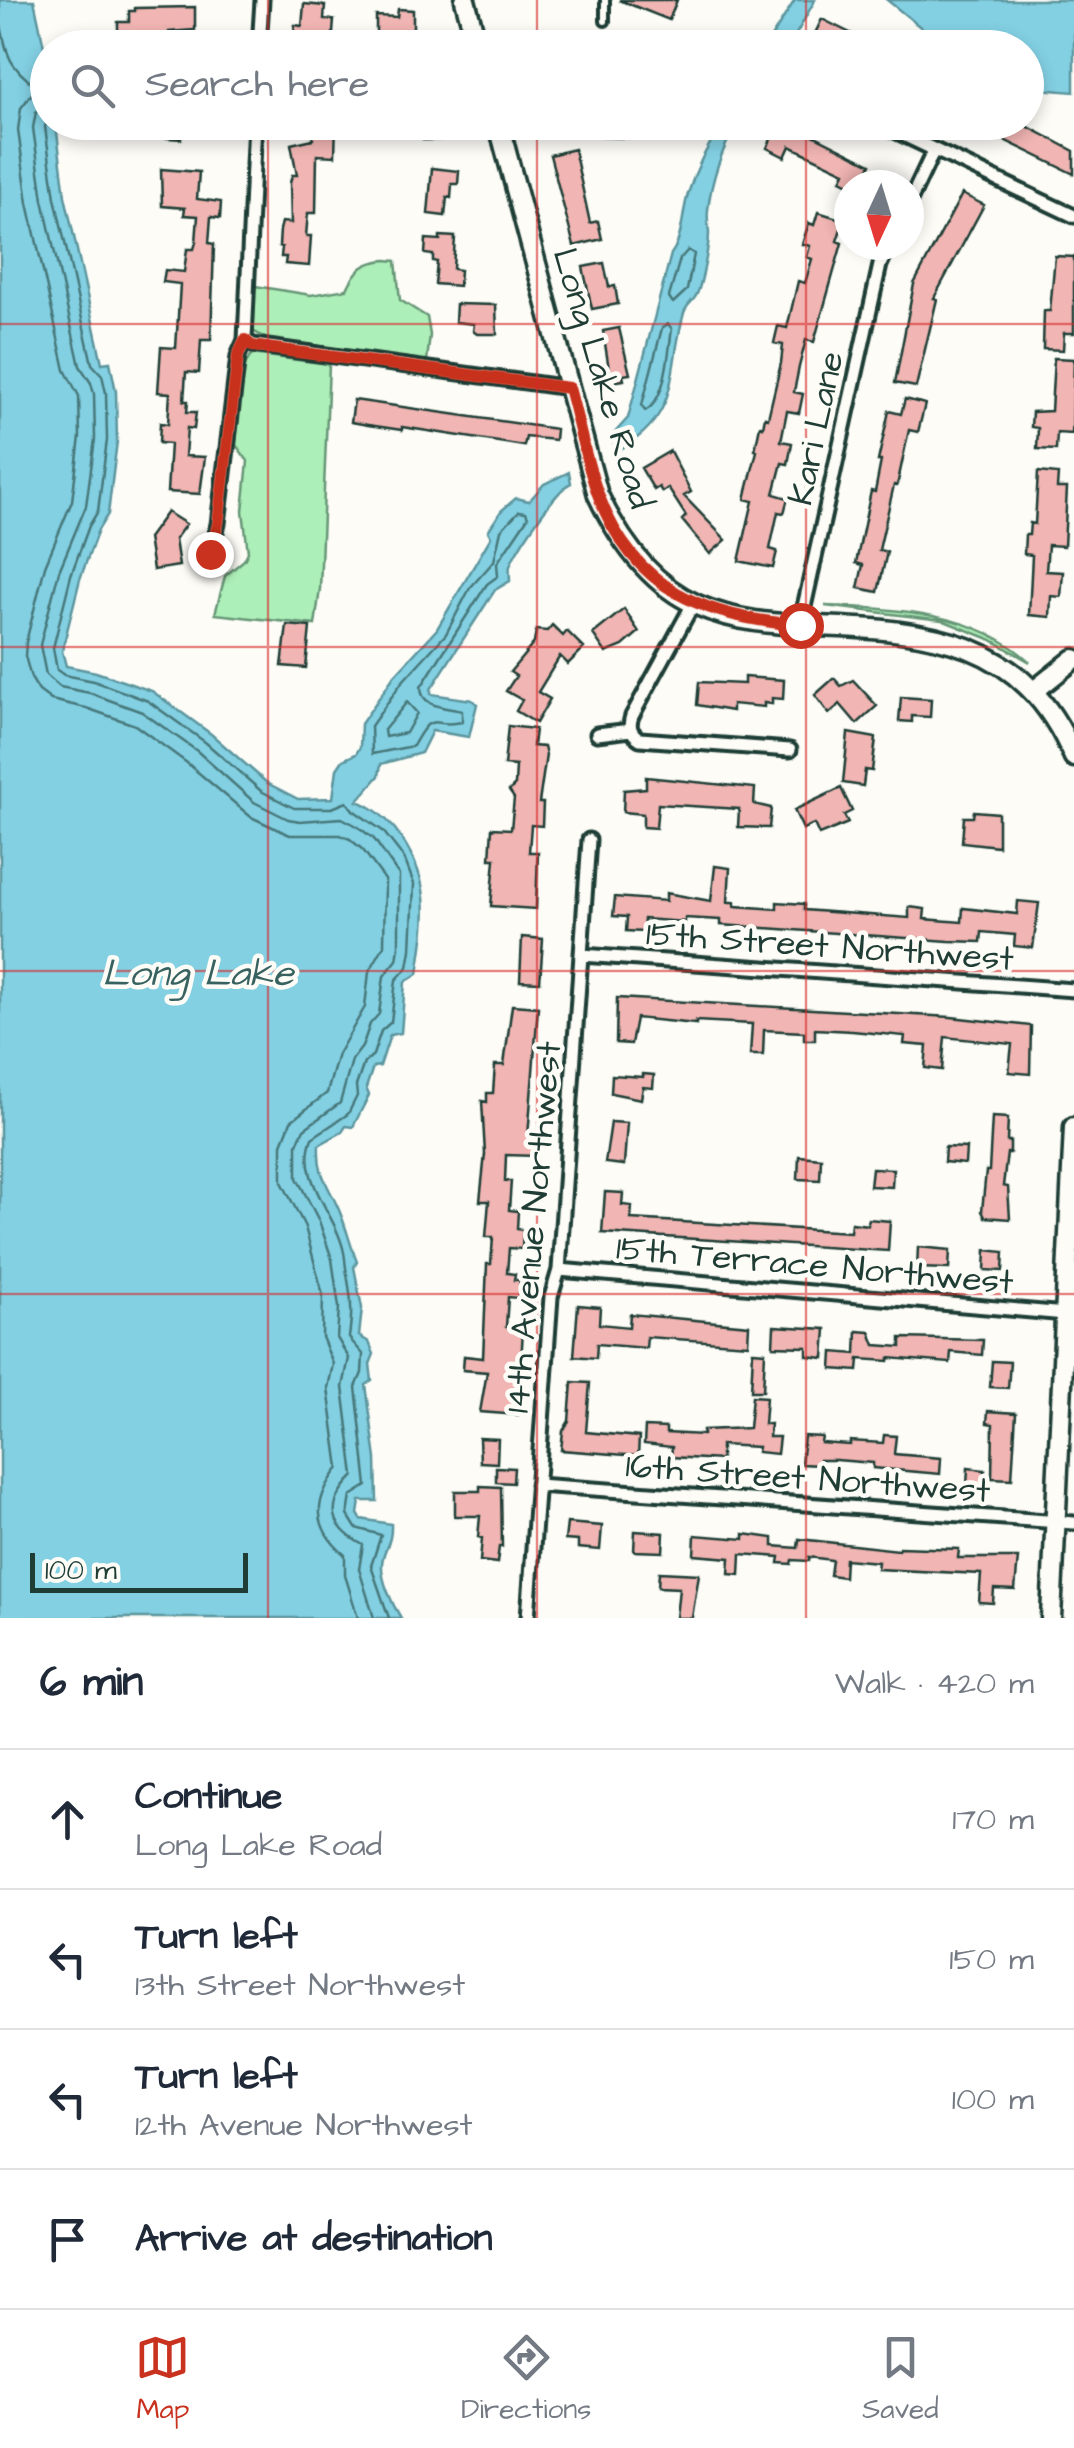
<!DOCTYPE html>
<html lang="en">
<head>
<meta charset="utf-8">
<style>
	body { margin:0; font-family:"Architects Daughter",sans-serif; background:#f2f2f3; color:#1f2937 }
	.compass { position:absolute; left:834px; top:170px; width:90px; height:90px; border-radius:50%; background:#fff; box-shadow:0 5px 15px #0003; rotate:184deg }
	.scale { position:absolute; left:30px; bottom:25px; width:218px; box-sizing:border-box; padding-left:10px; border:5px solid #1f3d34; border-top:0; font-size:28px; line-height:35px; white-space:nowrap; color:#1f3d34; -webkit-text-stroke:8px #fdfcf7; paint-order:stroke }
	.stop { position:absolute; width:30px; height:30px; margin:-22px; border:8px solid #c8321e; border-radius:50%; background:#fff }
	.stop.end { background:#c8321e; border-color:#fff; box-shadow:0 2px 10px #0008 }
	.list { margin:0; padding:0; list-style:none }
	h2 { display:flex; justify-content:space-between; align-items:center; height:130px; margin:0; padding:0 40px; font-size:42px }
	h2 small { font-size:32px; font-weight:400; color:#747a83 }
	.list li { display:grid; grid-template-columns:65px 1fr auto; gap:30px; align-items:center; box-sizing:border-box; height:140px; padding:0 40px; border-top:2px solid #e0e1e3 }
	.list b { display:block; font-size:38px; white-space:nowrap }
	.list p { margin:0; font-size:32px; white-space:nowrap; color:#747a83 }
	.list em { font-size:32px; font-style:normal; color:#747a83 }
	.icon { flex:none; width:55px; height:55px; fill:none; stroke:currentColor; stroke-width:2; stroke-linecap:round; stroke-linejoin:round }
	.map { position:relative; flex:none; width:1074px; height:1618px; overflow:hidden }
	.search { position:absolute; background:#fff; box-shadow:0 5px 15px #0003; left:30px; right:30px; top:30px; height:110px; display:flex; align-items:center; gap:25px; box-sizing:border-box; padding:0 35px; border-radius:55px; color:#747a83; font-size:38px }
	.sheet { height:690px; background:#fff }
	nav { display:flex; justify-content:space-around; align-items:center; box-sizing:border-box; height:140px; border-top:2px solid #e0e1e3; background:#fff; font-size:28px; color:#747a83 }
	nav a { display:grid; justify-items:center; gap:5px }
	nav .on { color:#c8321e }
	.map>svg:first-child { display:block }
</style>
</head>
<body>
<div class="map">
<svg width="1074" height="1618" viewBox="0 0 1074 1618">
	<rect width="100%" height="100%" fill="#fdfcf7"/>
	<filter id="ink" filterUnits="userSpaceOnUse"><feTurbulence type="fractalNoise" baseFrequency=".01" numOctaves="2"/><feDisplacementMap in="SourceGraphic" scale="20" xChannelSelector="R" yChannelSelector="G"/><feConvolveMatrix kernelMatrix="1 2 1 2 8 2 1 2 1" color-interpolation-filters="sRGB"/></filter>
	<g filter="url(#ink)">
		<path fill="#adefb8" stroke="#669676" stroke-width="2.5" d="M386,260L396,261L400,300L427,317L430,335L427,361L267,339L253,331L255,286L311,295L347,289C356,269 364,262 386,260Z
			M252,354L329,364L320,589L315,625L215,614L225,576L244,560L248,552L243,511L248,461L236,445L242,369Z
			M825,606C895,609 976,611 1030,662L992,640L942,620Z"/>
		<path fill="#83d0e3" stroke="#5b959d" stroke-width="2.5" d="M0,0H34L47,61L48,122L54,123L57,132L65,196L102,363L110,362L116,392L117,441L108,514L98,530L80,579L62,651L66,666L96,672L152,691L211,734L267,783L298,799L333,798L337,769L343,760L356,754L360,747L361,724L394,676L437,629L491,537L488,531L501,511L516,498L529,501L544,484L569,472L571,483C556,490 516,549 510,566C509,568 510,578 510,581L495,590L431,689V694L472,700L477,704L469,737L432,731L421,753L381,764L379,776L357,801C371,805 386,818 395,829C433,879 427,915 418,974L405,982L401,1033L390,1035L380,1066L373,1067L366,1088L369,1095L353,1127L346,1126L342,1132L319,1145C317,1177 330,1186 341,1215C347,1230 351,1247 357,1262L354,1267L362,1308L359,1336L369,1342L374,1354L370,1364L372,1381L366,1385L376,1459L377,1501H360L358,1514L361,1519L391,1524C392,1546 383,1547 382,1564C381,1580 392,1604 401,1618H0Z
			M795,0H815L789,47H765Z
			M887,0H1074V92L1027,88L1026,48L945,47Z
			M723,123H738C722,147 711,181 708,210C707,218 708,225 709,233C709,245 702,283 697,294C694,301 686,305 684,313C667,373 682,416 617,451L611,437L628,418L671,254C683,239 682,213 688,194C696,167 707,146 723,123Z"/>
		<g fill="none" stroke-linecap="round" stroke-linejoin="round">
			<path stroke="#47787a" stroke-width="2.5" d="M0,20C7,55 7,65 37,87L21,108L18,130L28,203L65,370L79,396L80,437L72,501L45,566L26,642L25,656L31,678L39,691L51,700L86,708L135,725L187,763L251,817L290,835H340L350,839L363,850L385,880L384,946L369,972L365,1007L338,1054L327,1093L291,1121L282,1144V1182L305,1227L323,1295L322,1337L333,1364L328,1388L339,1468C313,1500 312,1527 345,1555V1575L358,1618
				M48,102L36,112L33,128L43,200L80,366L91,383L94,394L95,439L86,506L59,571L40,645L46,675L60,687L90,693L142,712L197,751L254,802L288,819L300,821L342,818L357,826L374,839L399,875V948L397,960L384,976L379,1014L370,1024L362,1047L352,1060L340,1103L304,1129L297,1144V1178L319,1221L332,1259L339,1307L337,1338L349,1358L343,1387L354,1476C326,1504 328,1526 363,1545L359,1569L374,1618
				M48,117L45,127L55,198L92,364L102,375L106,393L107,440L98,511L89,526L71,575L53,648L57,670L64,675L94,681L148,701L205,742L261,791L294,808H332L347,802L353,810L383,831L404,858L414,884L411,950L408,967L396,980L391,1022L381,1031L373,1055L364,1063L356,1086L357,1096L348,1114L312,1138C295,1181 341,1217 345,1259C346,1274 351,1290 351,1306C352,1316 350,1327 349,1338L363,1354L362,1373L356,1387L367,1486L351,1496L348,1515L356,1528L381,1535L371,1566L389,1618
				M688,250L694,254L687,290L673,303L669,297L680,259Z
				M668,324L672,329C668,353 667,399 645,411L642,405L662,328Z
				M519,511L526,512L528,517L497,563L498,576L487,584L421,687C421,708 446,707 462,711V722C430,729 434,708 413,746L372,754L371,726L402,682L446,634L470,588L494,561L501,530Z
				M407,702L417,713L406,733L385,737L384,730Z"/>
		</g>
		<path fill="#f1b5b3" stroke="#1f3d34" stroke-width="2.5" d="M619,0H677L669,20Z
			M304,4L325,6L324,19L334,20L332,46L293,41L295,25L302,26Z
			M195,7V30L169,32V38H153V48H129V34H118V22H129V11H135V8Z
			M398,9L413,10V35L402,34L401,40H396L395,48L376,46V16L397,17Z
			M822,19L840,28L881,48H808Z
			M540,32L543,48H525L522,37Z
			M157,122H182L181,139L156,137Z
			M313,122L336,123L335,156L317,155L316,213H308L306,236H311L309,266L285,264L286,257H281L282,247L279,246L280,230L282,222L291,223L290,183L292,175H297L291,144L313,139Z
			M423,122H440V140H423Z
			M779,122L805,131L871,164L867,172L894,185H851L841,180L845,172L790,146L785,157L767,148Z
			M967,122H1019L1074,151V174Z
			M604,124L630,125L629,138L603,137Z
			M574,149L590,223L598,221L602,239L574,246L550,155Z
			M432,168L459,171L458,184H452L451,198L447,197L445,216L428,214Z
			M161,169L199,172L197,199L221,202L220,218L211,217L209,243L214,244L211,340H201L199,373L186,372L184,401H188L187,412H196L194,429L187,428L185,456L205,457L200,494L167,492L170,444L159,443L160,423L168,424L170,393L158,392L161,347L176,348L180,284L163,282L165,270L184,272L187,249H194L196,242L198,216L184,215L185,208L162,206Z
			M962,194L984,205L934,298L937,299L916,387L895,383L914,284Z
			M818,212L844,220L837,241L842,243L814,342L806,340L799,367L794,392L803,394L799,413L787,411L781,441L792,443L788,464L782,463L774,494L788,498L784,513L778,512L770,549L777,551L773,568L739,561L753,501L745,499L757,451L755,450L760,426L763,427L765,417L768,418L781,363L783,345L774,343L778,326L787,328L798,281L805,283L812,259L807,257L810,246L802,244L809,223L814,225Z
			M440,236L455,237L453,269L460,270L459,286L435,284L437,262L433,261V255L425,254L426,239L440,240Z
			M1055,256L1074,257V333H1064L1063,350L1043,349L1044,311H1050Z
			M604,263L609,287L615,286L618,304L592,309L583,267Z
			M456,304L496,305L497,334H477L473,331L474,324L455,322Z
			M619,328L630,374L623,375L624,380L611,382L603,331Z
			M1054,358L1074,359L1072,434L1057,433L1056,450L1037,449L1038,428L1031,427L1032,412L1051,411Z
			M905,399L925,404L918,432L909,430L897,486L894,485L879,550L887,552L878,592L858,588L863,565L856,563L871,491L875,492L881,461H878L889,411L901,414Z
			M354,400L556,429L555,440L526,437L524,446L402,427V430L368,425L351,422Z
			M670,451L691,492L684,496L726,540L710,554L682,520L686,516L668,488L662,492L659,487L654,490L641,468Z
			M1038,472L1058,474L1057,488H1067L1064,546L1048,545L1046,571L1063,572L1061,597L1051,596L1050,617L1029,615L1032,555L1024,554L1025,535H1029L1030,523L1035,524Z
			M167,512L186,524L175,539L179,566L153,570L148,538Z
			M624,609L639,632L623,646L606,653L593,634Z
			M287,625L310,627L306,668L282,666Z
			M552,625L563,636L567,631L584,648L568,664L560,656L538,692L550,699L536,723L516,711L522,700L506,691L516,676L510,672L534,643L536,630L547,631Z
			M744,677L784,680L783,699L772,698V704L764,703V707L732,704V711L697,705L699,682L744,684Z
			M834,678L841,686L853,680L877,706L857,724L840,704L829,714L815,695Z
			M901,697L931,699L930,717L912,716V722L899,721Z
			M508,726L535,729L533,746L544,747L546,755L539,803H543L542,826L531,825L529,852H538L536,909L491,906L495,859H490L492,828L511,829L514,798L509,791L515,785L516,766L504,765Z
			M848,733L876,738L872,771L865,770L863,786L843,783Z
			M646,777L755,788L754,804L771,808L769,828L738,827L739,809L658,804L656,828L643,827V814L623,812L624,790L646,788Z
			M841,788L852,811L844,815L848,823L819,835L814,824L803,829L794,810Z
			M974,811L998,813V846L962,842L964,817H973Z
			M715,866L730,868L728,902H735V906L777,909V902L804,904V910L909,918V907L925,909L924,919L962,922L963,908L1017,914L1018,901L1039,903L1033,948L1014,946L1015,935L982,932L981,942L949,941L721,925V920L685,918V922L644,919L643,932L626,931L627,917L613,916L615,897L666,901V893L711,901Z
			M522,937L543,939L540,982L520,981Z
			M617,998L951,1017L1031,1026L1030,1074L1009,1072L1012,1044L945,1037L942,1070L925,1068L927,1046L904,1044L905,1036L852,1031L815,1029V1040H804V1032L764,1030L763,1055H750L752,1024L696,1021V1024L636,1018L631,1044L616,1043Z
			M512,1005L538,1007L528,1137L538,1138L537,1156L506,1155L505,1181H511L509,1210L518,1211L517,1229L523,1230L522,1249L509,1248L507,1273L515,1274L514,1280H520L519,1298L508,1297L506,1327L523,1329L518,1415L480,1412L487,1372L463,1370L464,1356L483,1358L487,1264H491L493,1237H486L489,1201H480L485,1154L482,1101L487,1102V1093H493L495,1065H504Z
			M643,1074L654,1075L653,1088L643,1087L641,1099L611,1093L612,1075L643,1077Z
			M992,1117L1008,1118L1007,1141H1010V1153H1007L1003,1186L1008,1187L1010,1219L985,1217L982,1211L986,1171H989Z
			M611,1122L627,1123L624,1165L605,1163Z
			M945,1147L966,1148L965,1164L944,1162Z
			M799,1156L821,1158L820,1180L798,1179Z
			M872,1168L893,1169L892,1187L870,1186Z
			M605,1192L623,1193L622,1205L632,1206L631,1219L850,1232L851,1223L868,1225V1219L890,1221L888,1251L602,1233Z
			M918,1247L950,1250L949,1269L917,1268Z
			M986,1250L1004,1252L1003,1271L985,1270Z
			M578,1305L600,1307L599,1324L629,1327L630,1314L749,1325L748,1344L647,1337L646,1348L597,1344L596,1358L574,1356Z
			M774,1326L826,1329L824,1358L807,1356V1347L773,1346Z
			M857,1331L870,1332L875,1345L901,1347V1338L983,1340L982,1355L951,1352L950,1363L889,1358V1361L859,1359L858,1371L832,1369L833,1352L856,1354Z
			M753,1351L765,1352L763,1391H751Z
			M992,1361L1010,1362L1008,1388L990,1387Z
			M572,1382L590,1383L586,1432L639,1437L638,1456L561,1450L563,1431L569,1421Z
			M752,1396L766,1397L764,1424H770L769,1437H779L777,1454L757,1452L758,1447L721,1445V1460L671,1457L672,1447L644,1444L645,1427L666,1428V1433L703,1435V1430L749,1428Z
			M988,1411L1016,1413L1012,1479L992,1478L993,1424L987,1423Z
			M884,1435L896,1436L894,1454L941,1458L940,1474L873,1468V1463L836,1460H820V1465L801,1464L804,1436L822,1437L821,1443L850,1445V1441L883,1443Z
			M479,1438L498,1439L497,1463L480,1462Z
			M496,1467L514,1468L513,1483L496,1482Z
			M968,1468L985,1470L984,1487L967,1486Z
			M480,1486L501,1487L502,1547H499L497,1563L480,1561L482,1538L478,1537L480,1516H455V1491H480Z
			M567,1523L602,1526L600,1550L578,1548V1541L565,1540Z
			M635,1531L664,1533L663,1552L634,1551Z
			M744,1534L773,1538V1546L798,1548L799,1539L898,1550L899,1547L959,1549L958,1558H1018L1015,1590L994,1589L993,1603L979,1602L981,1574L877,1569L878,1562L845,1559L844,1577L830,1575L832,1560L809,1557V1561L792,1560L791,1564L779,1563L780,1557L741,1554L740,1575L729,1574L730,1558L694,1555L695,1535L744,1539Z
			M659,1572L699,1574L692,1618H676L679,1588L658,1587Z"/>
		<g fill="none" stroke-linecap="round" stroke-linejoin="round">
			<defs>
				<path id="lane" d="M605,0V21"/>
				<path id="street" d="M259,48L262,0
					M876,122L1074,216
					M909,203L934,150
					M245,340L253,345L569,388
					M210,555L218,524L238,356L245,340L255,122
					M693,604L632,716C628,727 631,733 640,739L790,750
					M800,625L880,265L889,245
					M597,734L631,730
					M582,955L1074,990
					M559,1270L1066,1314
					M537,1485L1074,1523
					M528,1618L551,1297L559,1270L589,840"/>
				<path id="secondary" d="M465,0L478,48
					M498,122L598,495C619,540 650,584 697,605C735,622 776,624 816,626C931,630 1024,639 1074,757
					M1034,691L1074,659
					M1051,1618L1074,1127"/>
			</defs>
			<use href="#lane" stroke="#1f3d34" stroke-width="14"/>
			<use href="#street" stroke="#1f3d34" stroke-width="19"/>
			<use href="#secondary" stroke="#1f3d34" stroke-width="25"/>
			<use href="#lane" stroke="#fdfcf7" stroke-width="6"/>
			<use href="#street" stroke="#fdfcf7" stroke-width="11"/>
			<use href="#secondary" stroke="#fdfcf7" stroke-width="18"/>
		</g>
	</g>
	<g fill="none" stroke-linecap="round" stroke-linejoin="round" filter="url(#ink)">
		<path stroke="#c8321e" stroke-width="12" d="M210,554L218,524L238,356L245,340L252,346L569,388C579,423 585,460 598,494C633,590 706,618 800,625"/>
	</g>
	<path fill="none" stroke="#d62828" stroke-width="2.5" stroke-opacity="0.55" d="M268,0V48M537,0V48M806,0V48M268,122V1618M537,122V1618M806,122V1618M0,324H1074M0,647H1074M0,971H1074M0,1294H1074"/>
	<g text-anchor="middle" stroke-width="9" stroke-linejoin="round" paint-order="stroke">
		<g font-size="35" fill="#1f3d34" stroke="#fdfcf7">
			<text transform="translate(604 378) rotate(73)" y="12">Long Lake Road</text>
			<text transform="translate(815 428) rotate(-78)" y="12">Kari Lane</text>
			<text transform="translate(830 945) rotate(4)" y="12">15th Street Northwest</text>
			<text transform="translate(532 1227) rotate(-85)" y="12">14th Avenue Northwest</text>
			<text transform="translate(815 1264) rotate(5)" y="12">15th Terrace Northwest</text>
			<text transform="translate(808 1477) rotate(4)" y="12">16th Street Northwest</text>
		</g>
		<g font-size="38" font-style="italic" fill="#386260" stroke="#fdfcf7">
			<text x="198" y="985">Long Lake</text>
		</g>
	</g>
</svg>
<svg class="compass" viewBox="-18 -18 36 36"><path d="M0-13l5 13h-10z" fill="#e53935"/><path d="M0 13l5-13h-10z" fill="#747a83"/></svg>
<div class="scale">100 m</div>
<div class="stop" style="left:800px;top:625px"></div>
<div class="stop end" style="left:210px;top:554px"></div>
<div class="search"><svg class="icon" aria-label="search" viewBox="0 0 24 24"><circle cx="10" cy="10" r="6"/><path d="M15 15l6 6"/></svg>Search here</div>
</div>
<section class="sheet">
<h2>6 min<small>Walk · 420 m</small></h2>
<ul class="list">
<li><svg class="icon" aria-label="ahead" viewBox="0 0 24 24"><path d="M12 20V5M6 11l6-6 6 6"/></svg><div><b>Continue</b><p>Long Lake Road</p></div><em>170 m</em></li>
<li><svg class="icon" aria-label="left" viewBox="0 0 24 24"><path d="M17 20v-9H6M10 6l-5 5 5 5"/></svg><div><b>Turn left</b><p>13th Street Northwest</p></div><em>150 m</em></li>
<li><svg class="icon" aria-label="left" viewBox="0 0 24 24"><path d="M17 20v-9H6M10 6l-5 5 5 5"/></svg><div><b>Turn left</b><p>12th Avenue Northwest</p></div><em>100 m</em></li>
<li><svg class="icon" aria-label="arrive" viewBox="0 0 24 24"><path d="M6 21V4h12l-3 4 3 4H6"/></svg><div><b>Arrive at destination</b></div></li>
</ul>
</section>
<nav>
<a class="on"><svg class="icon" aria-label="map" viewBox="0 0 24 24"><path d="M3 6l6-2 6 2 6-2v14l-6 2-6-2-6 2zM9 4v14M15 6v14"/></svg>Map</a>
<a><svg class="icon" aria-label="directions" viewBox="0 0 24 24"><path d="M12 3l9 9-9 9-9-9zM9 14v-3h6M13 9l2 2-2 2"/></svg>Directions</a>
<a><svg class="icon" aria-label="saved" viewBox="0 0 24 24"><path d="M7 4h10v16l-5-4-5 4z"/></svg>Saved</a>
</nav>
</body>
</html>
